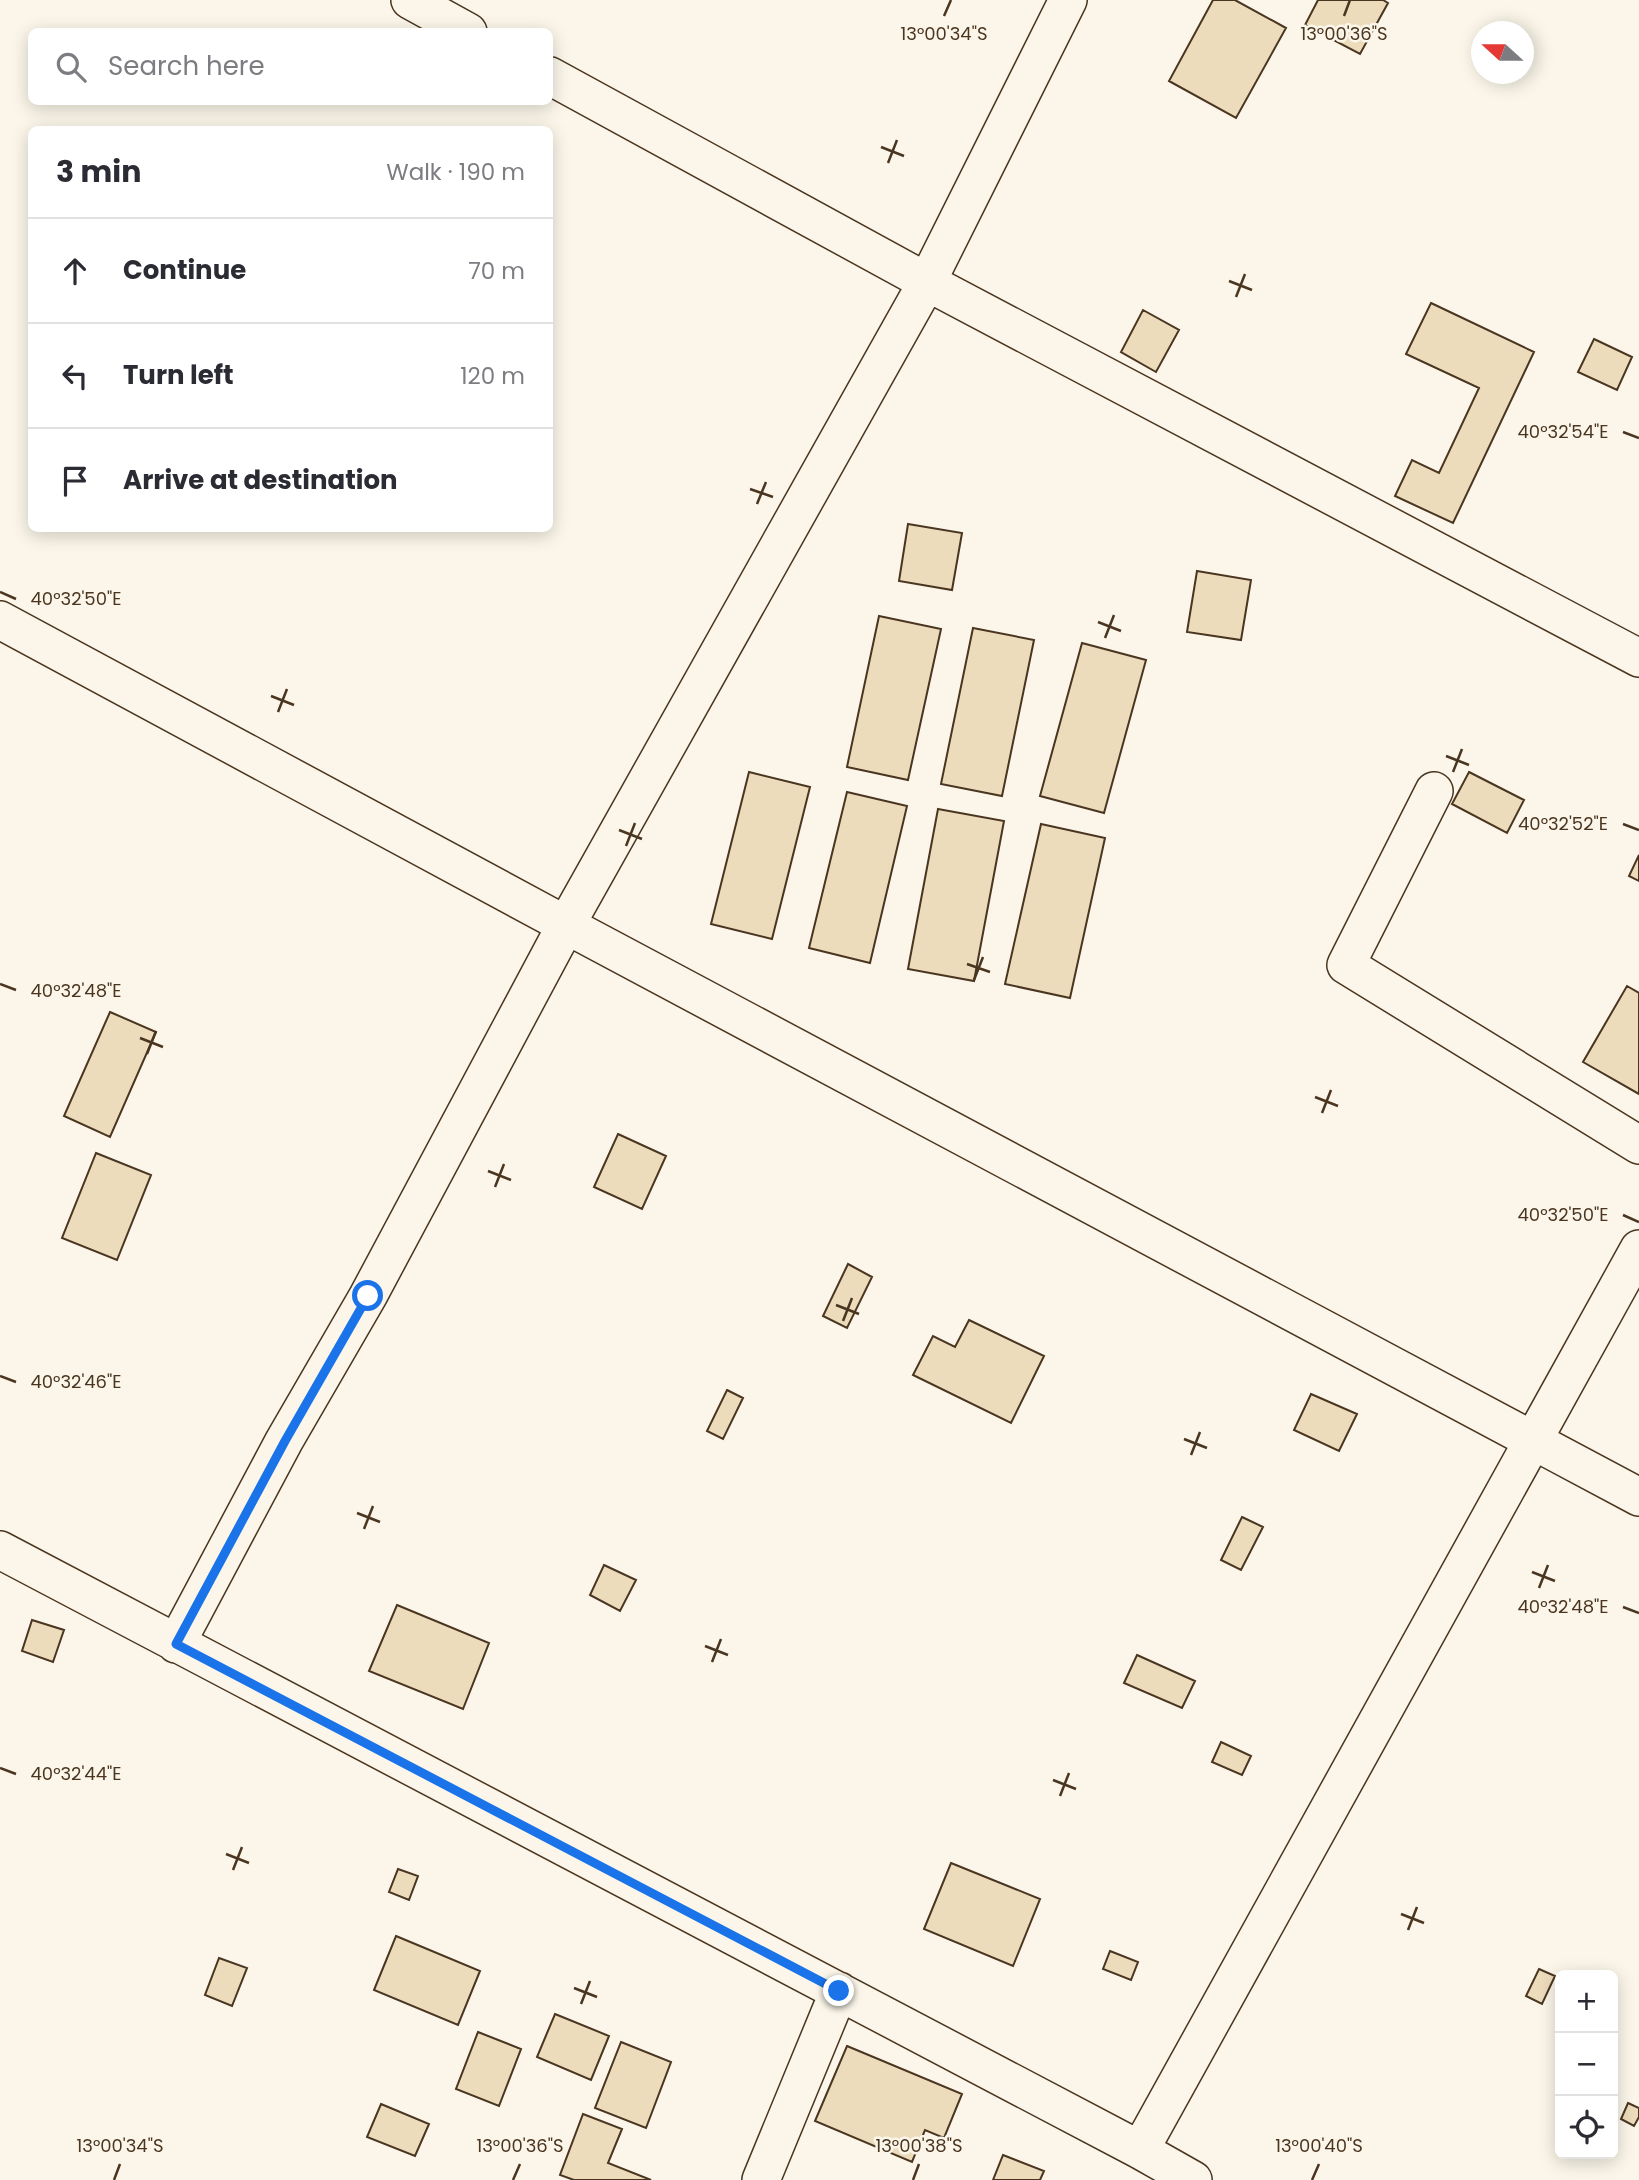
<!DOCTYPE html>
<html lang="en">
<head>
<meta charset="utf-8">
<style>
	body { margin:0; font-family:Poppins,sans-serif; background:#f2f2f3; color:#2b2b33 }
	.controls { position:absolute; right:21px; bottom:21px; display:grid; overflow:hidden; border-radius:10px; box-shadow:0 4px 18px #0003 }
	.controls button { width:63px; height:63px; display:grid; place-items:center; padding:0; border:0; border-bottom:2px solid #e1e1e2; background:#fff; color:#2b2b33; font:35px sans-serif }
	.compass { position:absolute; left:1471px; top:21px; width:63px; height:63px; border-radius:50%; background:#fff; box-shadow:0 4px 18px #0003; rotate:291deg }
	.stop { position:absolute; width:21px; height:21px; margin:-16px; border:5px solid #1a73e8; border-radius:50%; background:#fff }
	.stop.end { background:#1a73e8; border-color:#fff; box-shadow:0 2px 7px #0008 }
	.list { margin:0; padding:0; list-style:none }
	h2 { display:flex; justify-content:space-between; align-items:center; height:91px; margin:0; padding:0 28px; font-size:30px }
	h2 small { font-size:23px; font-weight:400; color:#7c7c81 }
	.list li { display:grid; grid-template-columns:46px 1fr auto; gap:21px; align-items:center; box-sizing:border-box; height:105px; padding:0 28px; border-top:2px solid #e1e1e2 }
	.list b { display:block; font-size:26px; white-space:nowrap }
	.list em { font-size:23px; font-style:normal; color:#7c7c81 }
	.icon { flex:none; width:38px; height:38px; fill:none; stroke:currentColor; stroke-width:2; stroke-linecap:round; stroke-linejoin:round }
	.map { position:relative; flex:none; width:1639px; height:2180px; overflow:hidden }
	.search { position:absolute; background:#fff; box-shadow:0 4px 18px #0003; left:28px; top:28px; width:525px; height:77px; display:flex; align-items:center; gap:18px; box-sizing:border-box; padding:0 24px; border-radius:10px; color:#7c7c81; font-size:26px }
	.panel { position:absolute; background:#fff; box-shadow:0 4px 18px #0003; left:28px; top:126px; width:525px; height:406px; border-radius:10px }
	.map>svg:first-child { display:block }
</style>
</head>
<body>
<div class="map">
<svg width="1639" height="2180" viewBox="0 0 1639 2180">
	<rect width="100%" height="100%" fill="#fbf6e9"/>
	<path fill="#ecdcbc" stroke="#4a3520" stroke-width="2" d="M1213,0H1235L1286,28L1236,118L1169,81Z
		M1318,0H1383L1388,3L1360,54L1305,25Z
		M1431,303L1534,352L1453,523L1395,496L1412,460L1439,473L1479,388L1406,354Z
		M1143,310L1179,330L1156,372L1121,352Z
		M1594,339L1632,357L1617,390L1578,372Z
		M908,524L962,533L952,590L899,581Z
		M1197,571L1251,580L1241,640L1187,632Z
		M879,616L941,629L908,780L847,767Z
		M973,628L1034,640L1002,796L941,784Z
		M1082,643L1146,660L1104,813L1040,796Z
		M749,772L810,787L772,939L711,924Z
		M1469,772L1524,800L1507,833L1452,804Z
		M847,792L907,806L870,963L809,948Z
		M938,809L1004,821L974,981L908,969Z
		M1041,824L1105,838L1070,998L1005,984Z
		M1639,855V881L1629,876Z
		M1627,986L1639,993V1094L1583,1062Z
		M110,1012L156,1032L110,1137L64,1116Z
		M618,1134L666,1156L642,1209L594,1187Z
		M96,1153L151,1175L117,1260L62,1238Z
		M848,1264L872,1277L847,1328L823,1316Z
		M969,1320L1044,1356L1011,1423L913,1375L933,1336L955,1347Z
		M727,1390L743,1398L723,1439L707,1431Z
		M1311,1394L1357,1414L1339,1451L1294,1430Z
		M1242,1517L1263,1527L1241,1570L1221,1560Z
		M604,1565L636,1580L620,1611L590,1595Z
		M397,1605L489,1643L463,1709L369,1671Z
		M32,1620L64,1630L53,1662L22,1651Z
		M1137,1655L1195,1681L1182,1708L1124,1683Z
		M1221,1742L1251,1756L1242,1775L1212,1762Z
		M951,1863L1040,1899L1013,1966L924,1929Z
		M398,1869L418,1876L409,1900L389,1892Z
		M396,1936L480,1971L458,2025L374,1990Z
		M1110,1951L1138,1962L1131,1980L1103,1969Z
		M219,1958L247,1968L232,2006L205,1995Z
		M1539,1969L1555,1976L1542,2004L1526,1996Z
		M555,2014L609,2036L591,2080L537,2057Z
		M478,2032L521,2049L499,2106L456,2089Z
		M621,2042L671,2062L646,2128L595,2108Z
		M847,2046L962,2094L944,2138L925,2130L912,2162L815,2121Z
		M1628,2103L1639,2108V2117L1634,2126L1621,2119Z
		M381,2104L429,2124L415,2156L367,2137Z
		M583,2114L622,2129L608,2163L651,2180H574L560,2175Z
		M1003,2155L1044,2171L1040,2180H993Z"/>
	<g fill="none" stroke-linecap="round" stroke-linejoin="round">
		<defs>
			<path id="street" d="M410,0L468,32
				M550,76L927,282L1639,658
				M0,620L566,925L1639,1497
				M1434,791L1346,965L1639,1145
				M0,1550L1140,2150L1193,2180
				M176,1644L284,1441L368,1296L566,925L927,282L1068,0
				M1140,2150L1639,1249
				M761,2180L839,1991"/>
		</defs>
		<use href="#street" stroke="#4a3520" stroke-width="40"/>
		<use href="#street" stroke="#fbf6e9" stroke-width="37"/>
	</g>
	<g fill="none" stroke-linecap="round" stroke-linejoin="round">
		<path stroke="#1a73e8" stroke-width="9" d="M368,1296L285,1441L176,1644L839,1991"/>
	</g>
	<path fill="none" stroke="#4a3520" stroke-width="2.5" d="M944,16L951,0M1344,16L1350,0M881,147L904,156M888,163L897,140M1229,281L1252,290M1236,297L1245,274M1623,432L1639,438M750,489L773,497M757,504L766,482M0,592L16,599M1098,622L1121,631M1105,638L1114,615M271,696L294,705M278,712L287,689M1446,756L1469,765M1453,772L1462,749M1623,824L1639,830M619,830L642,839M626,846L635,823M967,964L990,972M974,980L983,957M0,984L16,990M140,1038L163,1047M147,1054L156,1031M1315,1097L1338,1106M1322,1113L1331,1090M488,1171L511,1180M495,1187L504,1164M1623,1215L1639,1222M836,1305L859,1314M843,1321L852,1298M0,1376L16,1382M1184,1439L1207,1448M1191,1455L1200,1432M357,1513L380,1522M364,1529L373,1506M1532,1572L1555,1581M1539,1588L1548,1565M1623,1607L1639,1613M705,1646L728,1655M712,1662L721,1639M0,1768L16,1774M1053,1780L1076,1789M1060,1796L1069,1773M226,1854L249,1863M233,1870L242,1847M1401,1914L1424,1923M1408,1930L1417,1907M574,1988L597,1997M581,2004L590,1981M114,2180L120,2164M513,2180L520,2164M913,2180L919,2164M1312,2180L1319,2164"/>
	<g font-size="18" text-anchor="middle" fill="#4a3520" stroke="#fbf6e9" stroke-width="5" stroke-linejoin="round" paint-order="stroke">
		<text x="1344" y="40">13°00'36"S</text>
		<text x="944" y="40">13°00'34"S</text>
		<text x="1563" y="438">40°32'54"E</text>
		<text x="76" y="605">40°32'50"E</text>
		<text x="1563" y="830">40°32'52"E</text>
		<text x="76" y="997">40°32'48"E</text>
		<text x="1563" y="1221">40°32'50"E</text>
		<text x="76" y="1388">40°32'46"E</text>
		<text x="1563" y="1613">40°32'48"E</text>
		<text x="76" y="1780">40°32'44"E</text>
		<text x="120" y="2152">13°00'34"S</text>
		<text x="520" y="2152">13°00'36"S</text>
		<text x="919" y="2152">13°00'38"S</text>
		<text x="1319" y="2152">13°00'40"S</text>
	</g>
</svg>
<div class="controls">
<button>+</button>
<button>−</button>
<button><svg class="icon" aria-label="locate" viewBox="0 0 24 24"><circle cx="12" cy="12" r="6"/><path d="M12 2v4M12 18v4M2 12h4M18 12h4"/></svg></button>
</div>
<svg class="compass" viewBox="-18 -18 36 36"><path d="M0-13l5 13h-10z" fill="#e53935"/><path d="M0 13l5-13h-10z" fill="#7c7c81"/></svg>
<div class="stop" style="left:368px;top:1296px"></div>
<div class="stop end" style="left:839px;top:1991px"></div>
<div class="search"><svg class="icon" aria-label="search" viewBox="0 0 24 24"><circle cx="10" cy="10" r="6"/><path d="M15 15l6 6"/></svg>Search here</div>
<section class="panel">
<h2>3 min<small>Walk · 190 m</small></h2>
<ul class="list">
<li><svg class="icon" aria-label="ahead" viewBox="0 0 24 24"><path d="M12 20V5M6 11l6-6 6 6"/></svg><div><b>Continue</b></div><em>70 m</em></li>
<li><svg class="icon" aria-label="left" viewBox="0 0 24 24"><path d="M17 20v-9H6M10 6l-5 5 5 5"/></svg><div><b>Turn left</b></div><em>120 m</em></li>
<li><svg class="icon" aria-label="arrive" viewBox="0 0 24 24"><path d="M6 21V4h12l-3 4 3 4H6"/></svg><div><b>Arrive at destination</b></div></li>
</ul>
</section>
</div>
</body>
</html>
